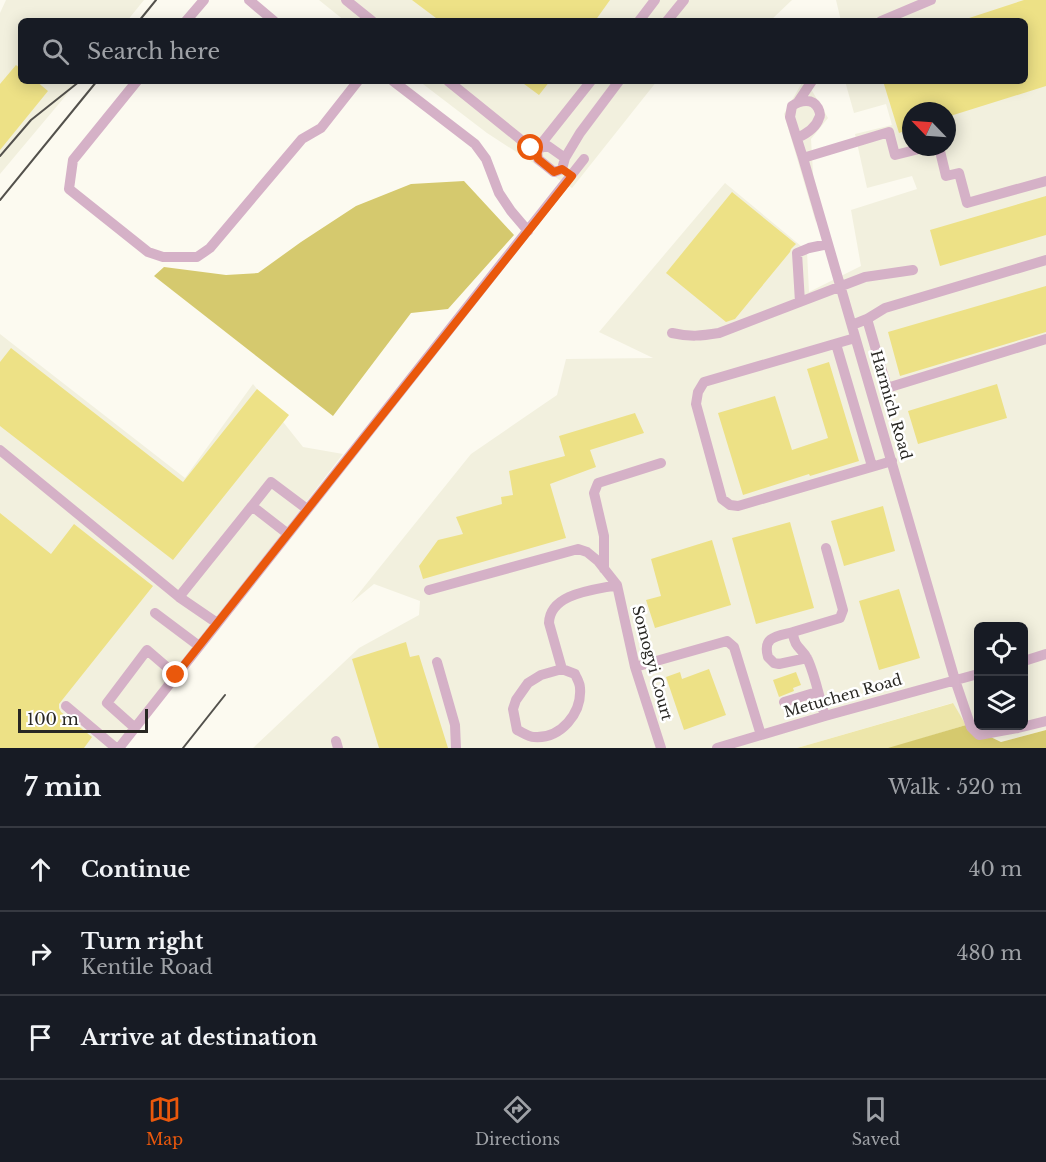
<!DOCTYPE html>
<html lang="en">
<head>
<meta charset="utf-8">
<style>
	body { margin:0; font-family:"Libre Baskerville",serif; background:#242831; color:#f1f3f6 }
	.controls { position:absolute; right:18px; bottom:18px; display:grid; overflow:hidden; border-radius:9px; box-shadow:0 3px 15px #0003 }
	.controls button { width:54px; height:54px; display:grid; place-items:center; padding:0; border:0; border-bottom:2px solid #363941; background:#171b24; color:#f1f3f6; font:30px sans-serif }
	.compass { position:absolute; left:902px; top:102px; width:54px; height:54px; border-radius:50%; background:#171b24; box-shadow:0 3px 15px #0003; rotate:295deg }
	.scale { position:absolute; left:18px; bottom:15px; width:130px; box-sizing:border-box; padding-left:6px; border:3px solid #282723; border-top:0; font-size:16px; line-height:21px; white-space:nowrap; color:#282723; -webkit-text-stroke:4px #fff; paint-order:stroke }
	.stop { position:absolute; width:18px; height:18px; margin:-14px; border:4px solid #ea580c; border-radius:50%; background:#fff }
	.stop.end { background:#ea580c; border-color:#fff; box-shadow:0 2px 6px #0008 }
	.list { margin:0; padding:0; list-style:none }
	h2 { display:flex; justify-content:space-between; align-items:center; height:78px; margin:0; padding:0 24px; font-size:26px }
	h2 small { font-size:20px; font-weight:400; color:#9ea1a6 }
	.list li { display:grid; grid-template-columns:39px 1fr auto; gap:18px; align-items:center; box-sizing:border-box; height:84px; padding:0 24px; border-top:2px solid #363941 }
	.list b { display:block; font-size:22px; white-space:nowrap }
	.list p { margin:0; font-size:20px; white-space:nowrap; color:#9ea1a6 }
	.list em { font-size:20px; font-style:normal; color:#9ea1a6 }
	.icon { flex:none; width:33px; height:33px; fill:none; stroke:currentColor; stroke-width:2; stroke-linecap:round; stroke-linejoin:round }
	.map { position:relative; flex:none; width:1046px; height:748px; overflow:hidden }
	.search { position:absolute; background:#171b24; box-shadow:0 3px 15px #0003; left:18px; right:18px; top:18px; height:66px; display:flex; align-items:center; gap:15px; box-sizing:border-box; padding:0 21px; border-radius:9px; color:#9ea1a6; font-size:22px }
	.sheet { height:330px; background:#171b24 }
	nav { display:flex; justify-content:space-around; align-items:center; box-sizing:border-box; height:84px; border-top:2px solid #363941; background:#171b24; font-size:16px; color:#9ea1a6 }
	nav a { display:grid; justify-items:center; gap:3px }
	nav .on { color:#ea580c }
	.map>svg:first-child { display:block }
</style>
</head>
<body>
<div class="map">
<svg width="1046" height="748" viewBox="0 0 1046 748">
	<rect width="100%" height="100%" fill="#fcfaf0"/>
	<path fill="#f2f0de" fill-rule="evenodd" d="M6,0H144L127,21H21V81H78L0,174V13Z
		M319,0H792L770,21H345Z
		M836,0H1046V730L1001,742L966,725L952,703L797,748H253L359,648L419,615L420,601L374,584L351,603L471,454L557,395L566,359L653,358L599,332L725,183L807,251L809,292L861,266L851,210L917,189L912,176L867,188L855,134L892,125L886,104L854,113L845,81H1025V21H841ZM911,111H947V147H911ZM978,626H1024V726H978Z
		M419,81H657L572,188L487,133Z
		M803,81H819L811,89L828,118L811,139L816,223L784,114Z
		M0,334L185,478L253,384L303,447L343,454L117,748H0Z"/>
	<path fill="#ede6aa" d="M953,703L966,725L891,748H797Z"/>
	<path fill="#d5c96e" d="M464,181L514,235L448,309L411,313L333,416L154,276L164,267L226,275L258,273L301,242L356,206L411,184Z
		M966,725L1001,742L1046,730V748H888Z"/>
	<path fill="#ede186" d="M412,0H610L595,21H440Z
		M1024,0H1046V86L947,117V111H911V129L899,133L883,81H1025V21H963V20Z
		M16,65L21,69V81H36L48,91L0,150V84Z
		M520,81H550L539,95Z
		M732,192L796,244L791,249L790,252L735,319L726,322L666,273Z
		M1046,196V235L940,266L930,230Z
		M1046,286V332L900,376L888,332Z
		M11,348L183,482L257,389L289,415L173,560L0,426V362Z
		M829,362L859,461L810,476L809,474L743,495L718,413L775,396L792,450L828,438L807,369Z
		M997,384L1007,418L918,444L908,411Z
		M635,413L644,433L590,450L596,467L550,484L566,538L423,579L419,566L438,540L463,534L456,517L502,504L501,497L513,495L509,471L565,456L559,436Z
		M883,506L895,551L844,566L831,521Z
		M0,513L51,554L74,524L153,586L59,704V708L61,712L92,737L84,748H0Z
		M790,522L814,608L756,624L732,538Z
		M712,540L731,605L655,628L646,600L661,596L651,559Z
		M899,589L920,658L879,670L859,601Z
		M406,642L410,657L419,655L448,748H379L352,659Z
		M709,669L726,715L684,730L666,677L680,672L682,679Z
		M796,672L801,685L793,688L794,691L779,697L773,680Z"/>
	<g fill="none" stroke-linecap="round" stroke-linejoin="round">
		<path stroke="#d5b1c7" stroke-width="10" d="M249,0L274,21
			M346,0L372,21
			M186,21L204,0
			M639,21L655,0
			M667,21L684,0
			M881,21L931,0
			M137,81L73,160L69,189L148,252L163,257H197L210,248L302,139L321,128L358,81
			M393,81L475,144L486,159L499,193L511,211L528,231
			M448,81L531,148L537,149L591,81
			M798,102L812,81
			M797,138C806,134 816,128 819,118C821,115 820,112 818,108C813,98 800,100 792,106L790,117L803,158L955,680L971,727L979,735L1018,728L1046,721
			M548,146L565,158L562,169L554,172L538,159L537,149Z
			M939,147L946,176L959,173L967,203L1046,181
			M565,158L580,133L619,81
			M803,158L889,132L895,155L927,147
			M800,302L797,253L809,248L828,244
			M867,319L887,388L1046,339
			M852,325L867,319L885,308L1046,260
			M672,333C690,337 701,336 719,333L865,277L913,270
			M855,338L704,382L698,392L696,404L722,499L730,505L738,506L892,461
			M836,344L872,466
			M0,450L179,597
			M288,534L252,506L271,482L307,509
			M604,569V536L594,493L598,483L661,463
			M429,590L578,549L587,552L598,561L617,585L635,667L661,748
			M155,613L199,646
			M217,623L179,597L252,506
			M793,632C778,636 762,636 768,657L774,663L779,664L807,658
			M1024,661L1046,654
			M437,662L455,725L456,748
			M635,667L727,641L734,647L761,735
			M562,669L541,675L528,683L516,700L513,709L517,730C522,732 528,737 534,737C561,739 582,713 580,688C580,683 577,679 575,674L562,669L549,623C550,593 594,590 617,585
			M784,702L817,692
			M66,706L116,748
			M825,716C819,698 816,678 808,660C803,648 794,649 793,632L840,618L843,610L826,548
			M135,728L107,703L147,650L176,675
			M336,741L338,748
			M119,748L584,159
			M717,748L825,716L978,674"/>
		<path stroke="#53514c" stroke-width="2" d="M139,21L156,0
			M0,156L31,120L80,81
			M0,200L97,81
			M183,748L225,695"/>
	</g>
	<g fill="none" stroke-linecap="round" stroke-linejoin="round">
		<path stroke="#ea580c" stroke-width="8" d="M176,675L572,176L562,169L554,172L538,159L537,149L531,148"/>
	</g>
	<g text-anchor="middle" stroke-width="5" stroke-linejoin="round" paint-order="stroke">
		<g font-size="15" fill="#282723" stroke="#fff">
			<text transform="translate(891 405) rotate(74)" y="5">Harmich Road</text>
			<text transform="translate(652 663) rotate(75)" y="5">Somogyi Court</text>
			<text transform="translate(843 696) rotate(-16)" y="5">Metuchen Road</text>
		</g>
	</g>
</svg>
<div class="controls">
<button><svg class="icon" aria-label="locate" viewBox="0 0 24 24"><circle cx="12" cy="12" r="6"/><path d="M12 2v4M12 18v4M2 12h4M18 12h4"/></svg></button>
<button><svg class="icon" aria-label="layers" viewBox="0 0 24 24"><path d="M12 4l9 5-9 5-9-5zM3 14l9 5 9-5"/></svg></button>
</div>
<svg class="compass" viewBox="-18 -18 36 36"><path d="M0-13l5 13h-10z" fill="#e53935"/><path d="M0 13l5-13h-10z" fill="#9ea1a6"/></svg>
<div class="scale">100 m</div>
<div class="stop" style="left:531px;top:148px"></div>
<div class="stop end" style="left:176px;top:675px"></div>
<div class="search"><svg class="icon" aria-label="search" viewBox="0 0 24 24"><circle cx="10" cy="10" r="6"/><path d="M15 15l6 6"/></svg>Search here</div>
</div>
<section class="sheet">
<h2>7 min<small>Walk · 520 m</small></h2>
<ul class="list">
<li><svg class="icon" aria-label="ahead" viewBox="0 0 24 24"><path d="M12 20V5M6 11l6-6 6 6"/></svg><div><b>Continue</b></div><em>40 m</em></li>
<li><svg class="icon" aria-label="right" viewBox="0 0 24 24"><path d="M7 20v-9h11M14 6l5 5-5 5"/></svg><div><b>Turn right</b><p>Kentile Road</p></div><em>480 m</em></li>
<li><svg class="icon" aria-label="arrive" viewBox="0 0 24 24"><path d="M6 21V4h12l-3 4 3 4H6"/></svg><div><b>Arrive at destination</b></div></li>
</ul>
</section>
<nav>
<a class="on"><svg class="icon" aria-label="map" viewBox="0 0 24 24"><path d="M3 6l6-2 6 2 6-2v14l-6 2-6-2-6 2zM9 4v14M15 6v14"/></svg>Map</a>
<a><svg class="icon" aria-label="directions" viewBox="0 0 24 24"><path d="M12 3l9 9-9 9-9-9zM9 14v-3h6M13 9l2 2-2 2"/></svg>Directions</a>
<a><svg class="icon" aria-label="saved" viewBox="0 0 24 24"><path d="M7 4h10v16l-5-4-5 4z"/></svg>Saved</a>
</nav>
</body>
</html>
